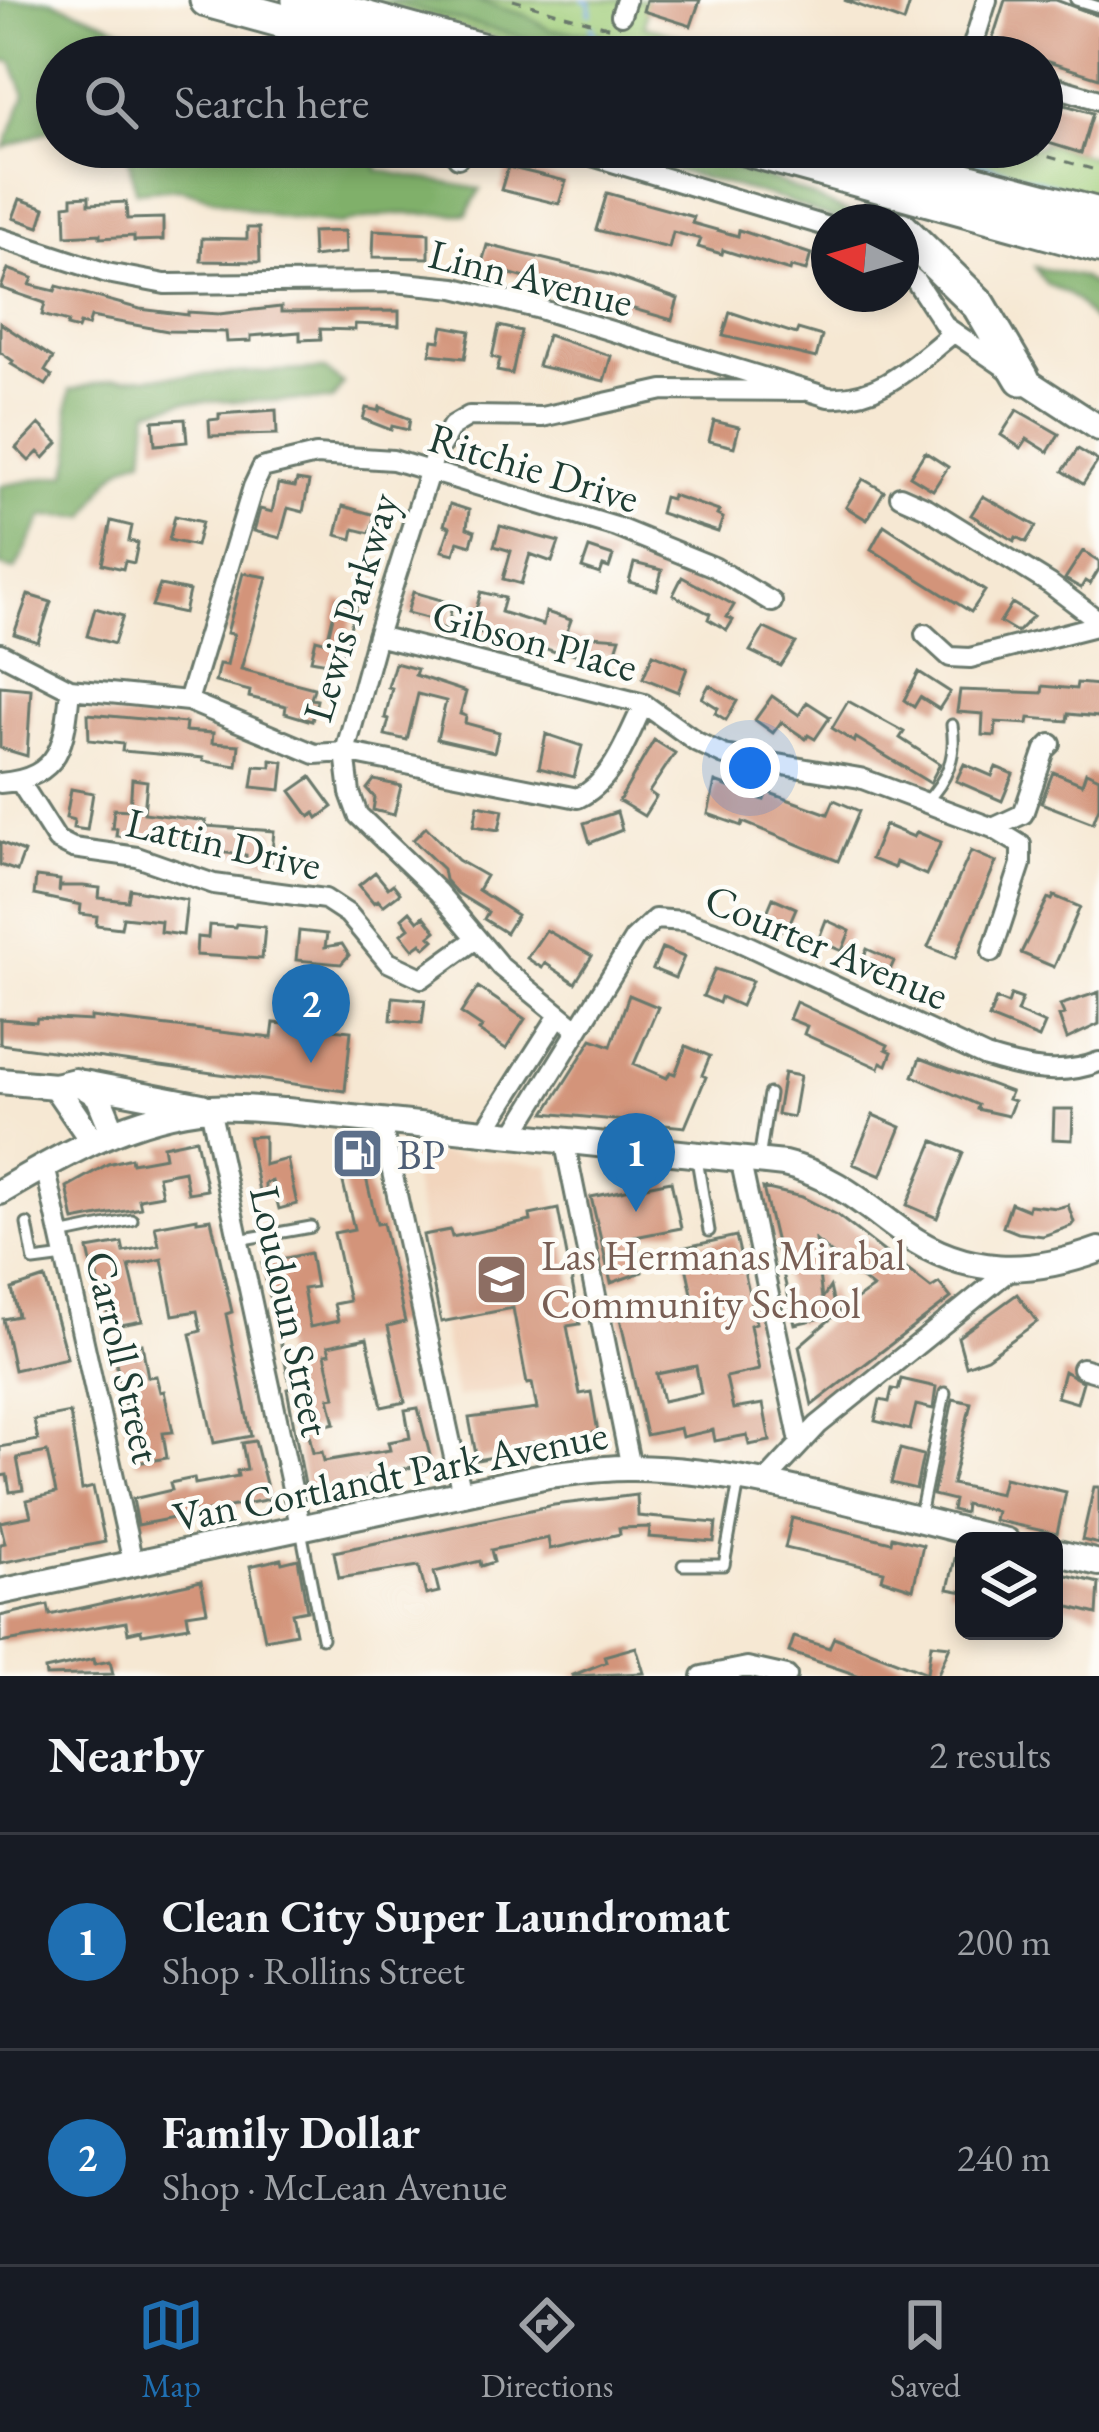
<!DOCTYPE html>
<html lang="en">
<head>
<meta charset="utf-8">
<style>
	body { margin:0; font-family:"EB Garamond",serif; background:#20242c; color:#f1f3f6 }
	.controls { position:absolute; right:36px; bottom:36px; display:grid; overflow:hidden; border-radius:18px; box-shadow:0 6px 18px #0003 }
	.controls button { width:108px; height:108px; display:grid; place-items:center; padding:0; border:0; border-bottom:3px solid #363941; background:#171b24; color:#f1f3f6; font:60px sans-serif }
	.compass { position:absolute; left:811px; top:204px; width:108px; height:108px; border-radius:50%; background:#171b24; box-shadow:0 6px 18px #0003; rotate:275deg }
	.you { position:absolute; left:750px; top:768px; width:42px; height:42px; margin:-30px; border:9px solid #fff; border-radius:50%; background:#1a73e8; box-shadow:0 0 0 18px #1a73e833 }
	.badge { display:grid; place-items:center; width:78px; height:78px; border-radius:50%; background:#1f6fb2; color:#fff; font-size:39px; font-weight:700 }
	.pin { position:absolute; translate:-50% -99px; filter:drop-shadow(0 3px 6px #0008) }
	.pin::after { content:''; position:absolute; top:63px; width:42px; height:36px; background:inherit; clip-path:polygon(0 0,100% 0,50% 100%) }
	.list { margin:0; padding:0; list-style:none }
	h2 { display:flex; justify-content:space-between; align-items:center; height:156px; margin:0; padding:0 48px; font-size:51px }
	h2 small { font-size:39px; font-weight:400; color:#9ea1a6 }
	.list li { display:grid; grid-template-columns:78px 1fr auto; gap:36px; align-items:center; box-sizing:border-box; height:216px; padding:0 48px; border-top:3px solid #363941 }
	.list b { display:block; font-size:45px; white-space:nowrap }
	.list p { margin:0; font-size:39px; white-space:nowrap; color:#9ea1a6 }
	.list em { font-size:39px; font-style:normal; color:#9ea1a6 }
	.icon { flex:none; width:66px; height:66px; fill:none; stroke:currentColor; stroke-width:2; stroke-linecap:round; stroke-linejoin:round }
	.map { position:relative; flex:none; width:1099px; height:1676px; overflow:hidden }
	.search { position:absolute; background:#171b24; box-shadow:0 6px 18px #0003; left:36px; right:36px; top:36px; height:132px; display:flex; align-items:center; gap:30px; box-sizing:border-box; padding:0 42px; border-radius:66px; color:#9ea1a6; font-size:45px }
	.sheet { height:588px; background:#171b24 }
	nav { display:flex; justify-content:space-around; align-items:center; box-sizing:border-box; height:168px; border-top:3px solid #363941; background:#171b24; font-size:33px; color:#9ea1a6 }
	nav a { display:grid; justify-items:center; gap:6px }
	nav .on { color:#1f6fb2 }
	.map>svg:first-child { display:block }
</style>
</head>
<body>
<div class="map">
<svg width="1099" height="1676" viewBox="0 0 1099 1676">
	<rect width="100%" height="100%" fill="#fdfcf7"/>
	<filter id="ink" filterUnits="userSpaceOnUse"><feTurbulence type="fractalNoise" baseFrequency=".00833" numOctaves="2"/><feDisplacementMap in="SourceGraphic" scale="24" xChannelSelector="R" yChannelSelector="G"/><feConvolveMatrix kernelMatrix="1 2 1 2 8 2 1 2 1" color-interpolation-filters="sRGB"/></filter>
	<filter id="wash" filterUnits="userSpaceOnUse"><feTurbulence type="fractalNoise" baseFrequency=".004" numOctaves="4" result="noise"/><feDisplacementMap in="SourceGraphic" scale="48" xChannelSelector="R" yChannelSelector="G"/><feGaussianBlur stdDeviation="2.7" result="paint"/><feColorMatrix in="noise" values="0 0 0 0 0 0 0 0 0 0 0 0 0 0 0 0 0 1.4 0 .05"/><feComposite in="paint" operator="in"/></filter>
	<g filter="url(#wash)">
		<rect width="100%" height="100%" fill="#f6e8d3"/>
		<path fill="#f2d5bd" d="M407,1151L549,1165L591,1374L456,1398Z"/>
		<path fill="#a0cd7a" stroke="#608557" stroke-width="3" d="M365,0H647L644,26L750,57H563Z
			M1042,143L1099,159V202L895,147H1042Z"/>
		<path fill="#80b06a" stroke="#50764f" stroke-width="3" d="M0,0H51L154,42L223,57H57V127L4,148L25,95L12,62L0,60Z
			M385,0H474L525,15L550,30L596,33L680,57H594Z
			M126,147H373L377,148V170L480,189L467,214H393L339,224L272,216L177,188L136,192Z
			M590,147H651L762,175L871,222H842L784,200Z
			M1035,267L1081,277L1099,289V325C1086,317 1083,305 1072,297C1052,283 1048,292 1035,267Z
			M325,369L343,384L332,400L183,402L149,410L144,457C113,466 102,489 87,517L43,516L15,570L0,566V486L67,474C81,435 62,429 70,390L115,379Z"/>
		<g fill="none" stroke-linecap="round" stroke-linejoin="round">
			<path stroke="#79a9e3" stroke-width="4.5" d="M584,0L590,3V14
				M592,26L598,50L621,57
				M923,147L1067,190"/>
		</g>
		<g id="blocks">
			<path fill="#d3947a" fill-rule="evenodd" d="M646,0H700L691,26L643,11Z
				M844,0H911L904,22Z
				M1005,0H1056L1099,16V78L991,44Z
				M1044,99L1093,113L1081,153L1042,141Z
				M508,167L566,181L559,204L501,190Z
				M607,193L694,217L692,223L738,236L739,230L811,254L806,271L791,267L790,271L723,250L722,254L698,247L701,239L673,232L669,248L596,230Z
				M89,196V204L126,202L127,219L163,218V240L134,241V236L100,238V234L66,236L65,205L72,204V197Z
				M20,199L45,208L39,227L13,218Z
				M247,228H259L260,262L201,261L202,238L247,239Z
				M374,230L429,233V258L373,257Z
				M345,231L346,253L313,257L312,232Z
				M487,245L610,275L678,299L672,320L490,268L482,263Z
				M8,269L33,278L30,285L55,291L57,286L140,309L188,315V312L219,314L281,307V312L399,311V326L355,324V330L320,329L321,339L300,340V332L251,336V341L227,342L226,332L168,331L91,317L88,326L80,324L78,329L67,326L68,322L42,315L45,303L1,288Z
				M730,312L796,334L798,329L822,336L816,358L723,336Z
				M0,323L53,358L45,371L52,376L46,385L11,364L13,361L0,352Z
				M443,326L470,331L465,358L430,354L433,340L440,341Z
				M499,326L521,331L512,374L497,371L500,359L492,357Z
				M547,335L611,356L604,381L538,366Z
				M380,407L410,419L408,430L392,426L391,430L363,419L366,408L379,411Z
				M276,410L277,434L210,436L209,420L219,419V414Z
				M1017,410L1059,434L1048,452L1027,439L1021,448L1001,435Z
				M185,419L187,442L155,445L153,421Z
				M714,421L739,427L734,447L709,441Z
				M39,424L58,443L44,458L38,452L29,461L16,448Z
				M1078,449L1098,461L1083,484L1063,471Z
				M925,452L948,467L933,490L910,476Z
				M863,479L884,491L867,520L846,507Z
				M297,480L309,482L303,512L288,508L280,538L254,531L260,509L272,512L278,484L295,487Z
				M672,495L719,511L717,515L723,518L718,532L660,513L664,497L671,499Z
				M983,496L1036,526L1026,542L1016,537L1014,541L971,515Z
				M450,504L469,510L467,528L475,531L471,545L458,541L454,554L442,551L450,527L444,525Z
				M343,506L375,515L370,533L354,529L352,539L336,535Z
				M175,516L202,522L196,546L169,540Z
				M111,521L132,526L129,541L138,543L134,563L125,561L123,569L102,564Z
				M884,525L985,591L971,612L871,549Z
				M500,526L559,542L552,562L530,554L521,584L503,579L511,551L494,546Z
				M589,548L613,556L609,568L603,566L600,574L582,568Z
				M1083,551L1099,561V569L1090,584L1085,581L1081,588L1065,579Z
				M634,563L662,570L657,590L629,582Z
				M243,573L267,577L241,669L314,688L311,699L317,700L312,721L285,713L286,706L249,697L250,691L215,682L219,664L227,665L234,634L227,633Z
				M682,577L734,605L727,617L733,620L727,630L708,619L710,614L673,595Z
				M160,585L189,591L184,613L152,606Z
				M413,592L452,603L448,630L433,625L434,620L407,613Z
				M481,592L505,598L501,612L543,625L546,612L571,620L566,634L590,641L592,636L620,638L614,657L600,653L598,661L562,650L561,654L495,631L494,636L470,630Z
				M28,595L51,602L38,642L14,634Z
				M337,599L357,604L339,665L311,660L316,639L327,642Z
				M1012,603L1033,616L1017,632L1000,622Z
				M95,608L123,616L114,644L87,636Z
				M764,628L796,643L781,666L750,651Z
				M653,654L687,668L678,692L643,678Z
				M395,663L417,669L415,675L466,692L460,714L466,716L465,723L499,732L494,752L437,739L446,701L418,694L407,740L385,735L389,719L385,718L392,688L388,687Z
				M919,672L950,692L939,709L920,697L914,707L904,700Z
				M1077,683L1099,685V717L1068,714L1067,721L1029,718L1028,724L996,722L995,736L982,735L983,714L957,712L960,690L1042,693L1043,686L1076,689Z
				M709,685L737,701L726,720L715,713L718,708L702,698Z
				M0,686L31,689L27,756L0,748Z
				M772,696L799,715L807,702L830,717L815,739L808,735L806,739L781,722L773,733L755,720Z
				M848,701L904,732L900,738L940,764L930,783L856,738L854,742L832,728Z
				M88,714L186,723L185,731L213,733L212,743L239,745L237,766L203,761V758L122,751L123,744L89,740Z
				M546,734L582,746L574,777L539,768Z
				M654,740L675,753L649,792L656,797L644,816L619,801Z
				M271,760L284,762L281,790L252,787L255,766L271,767Z
				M964,764L992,776L996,767L1013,774L1002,801L956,781Z
				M1053,772L1082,784L1086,772L1099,778V807L1093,823L1041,803Z
				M311,777L333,807L318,818L315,813L310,817L291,791Z
				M132,779L147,781L144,813L206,821L205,826L274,831L271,862L246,860V855L216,852L217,848L182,842L116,836L117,828H112L114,809L130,810Z
				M374,780L401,786L394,815L373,810L375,798L367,789Z
				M715,782L764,800L767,792L828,814L834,800L859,811L838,861L743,822L742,826L708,814Z
				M71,789L93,793L87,830L73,828L74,820L66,818Z
				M478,805L503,810L499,830L474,826Z
				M617,812L622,830L590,843L584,823Z
				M885,825L914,837L917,832L941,842L926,875L896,862L894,868L871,859Z
				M426,827L458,860L486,876L478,890L517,915L506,933L484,919L488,912L457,893L445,880L443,869L413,840Z
				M0,842L24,852L17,871L0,865Z
				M971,851L996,862L955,958L928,947Z
				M375,872L388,888L393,884L400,893L383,906L378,900L374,903L359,885Z
				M36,877L60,880L59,892L60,886H83L100,888L99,898L128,901L130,889L187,900L183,935L160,932L161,921L123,917L121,928L96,925L97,916L80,914L81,905L34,895Z
				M1054,896L1080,907L1054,967L1021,953L1048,898L1052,900Z
				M773,898L796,908L790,922L785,920L781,930L763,922Z
				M410,911L418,921L424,916L436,931L430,936L434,940L425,948L421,943L413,949L401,934L409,928L402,918Z
				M826,920L850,931L842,951L818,941Z
				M236,924L265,927L262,959L196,955L197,937L208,938L209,925L235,927Z
				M546,930L592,956L575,983L545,963L542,968L527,958Z
				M299,931L327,934L325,947L342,944L349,955L341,964L296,960Z
				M662,948L684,957L675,978L653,969Z
				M867,949L894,961L887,977L860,966Z
				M715,969L752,981L741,1006L721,997L719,1003L703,996Z
				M478,987L525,1019L506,1049L479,1031L482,1027L461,1013Z
				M1099,992V1024L1067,1039L1059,1016L1064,1014L1060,1005Z
				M629,995L658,1007L634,1064L667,1078L670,1072L675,1074L686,1046L710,1056L702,1075L706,1077L685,1127L545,1113L592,1039L611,1046Z
				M1011,995L1022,999L1017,1012L1045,1024L1039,1038L989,1018L996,999L1008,1004Z
				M393,997L425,1000L422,1023L391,1020Z
				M796,1002L888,1045L886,1049L892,1052L887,1065L881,1062L879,1068L804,1034L807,1026L789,1019Z
				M91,1017L272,1038L274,1023L351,1031L345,1091L0,1044V1019L36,1022L37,1018L91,1021Z
				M920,1058L1011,1092L1008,1099L1014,1101L1008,1116L977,1109L978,1105L913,1076Z
				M784,1073L800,1076L793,1117L777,1114Z
				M1054,1109H1073L1072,1140L1053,1139Z
				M873,1115L901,1127L881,1176L853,1164Z
				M264,1136V1165L287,1159L297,1204L279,1209L272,1181L265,1183V1195L260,1196L248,1137Z
				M196,1139L207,1190L188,1193L184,1171L158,1176L162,1195L139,1199L141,1208L74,1221L67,1187L108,1164L131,1158L132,1163L165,1157L163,1146Z
				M934,1141L963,1153L937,1218L907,1205Z
				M361,1146L372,1158L361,1169H364L377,1224L383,1223L405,1322L388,1326L405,1402L382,1407L367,1338L328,1346L330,1353L325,1354L335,1397L329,1398L335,1423L308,1429L313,1453L322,1452L324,1461L390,1450L388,1442L410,1438L405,1410L418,1408L432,1463L369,1476L370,1480L353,1484L306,1490L287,1389L291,1388L262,1263L310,1253L316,1287L303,1289L310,1327L338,1321L334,1304L349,1301L334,1233L354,1229L341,1174L360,1170L349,1158Z
				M671,1181L681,1228L635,1237L642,1272L611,1283L591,1197Z
				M763,1188L802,1197L837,1215L931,1288L939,1283L951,1298L812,1405L799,1346L835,1315L795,1324ZM815,1240L873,1288L836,1314L830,1287L822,1299Z
				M1011,1203L1028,1210L1029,1205L1057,1208L1068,1205L1074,1222L1071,1226L1043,1236L1018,1233L1003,1227Z
				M558,1209L580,1324L567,1326L580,1394L591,1392L598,1432L531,1443L532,1450L477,1460L469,1418L537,1409L532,1383L527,1384L513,1308L441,1322L423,1235L450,1230L452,1237L531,1221L530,1215Z
				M197,1218V1221L211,1219L232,1312L226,1314L251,1436L214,1443L190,1334L201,1331L197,1311L173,1315L162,1259L129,1266L142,1321L110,1327L104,1297L100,1298L97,1267H92L88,1249L122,1243L124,1252L159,1245L155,1226Z
				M736,1236L756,1323L750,1325L759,1370L726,1377L733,1409L763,1404L770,1441L749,1445L747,1435L715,1441L713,1430L682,1437L680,1428L646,1435L618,1309L693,1298L682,1248ZM696,1366L701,1393L663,1401L657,1374Z
				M45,1278L67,1358L14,1370L3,1319L18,1316L12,1289Z
				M1017,1294L1037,1322L987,1358L966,1366L958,1337Z
				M142,1344L148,1377L156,1376L160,1392L164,1391L173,1432L163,1433L167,1458L136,1463L131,1432L127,1433L124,1417L127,1416L116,1362L112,1363L109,1350Z
				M1064,1371L1083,1382L1077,1403L1057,1397Z
				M901,1379L936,1387L933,1409L916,1405L910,1430L875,1421L880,1400L889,1402L892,1389L898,1390Z
				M953,1399L971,1403L952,1484L1000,1494L1004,1478L1066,1492L1057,1534L994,1520L996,1511L965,1504L964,1513L952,1510L954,1500L933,1495Z
				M70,1413L82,1490L93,1487L105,1542L0,1563V1544L5,1543L0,1522L31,1516L27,1500L56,1493L47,1452L17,1458L23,1490L10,1492L7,1475L0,1476V1447L38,1440L34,1420Z
				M255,1441L270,1499L138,1525L133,1499L172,1490L170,1483L194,1478L195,1484L238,1476L237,1471L247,1469L242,1443Z
				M900,1449L923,1455L916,1489L891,1483Z
				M1094,1487H1099V1544L1082,1540Z
				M637,1495L638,1516L716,1523L714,1542L649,1537L650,1527L619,1528L620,1534L550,1549L548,1538L491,1550L494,1562L481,1566L480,1561L434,1572L439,1592L426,1595L419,1566L339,1578L334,1552L554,1505Z
				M792,1518L891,1542L892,1537L923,1545L913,1589L882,1579L884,1571L785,1548Z
				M958,1546L964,1548V1592L948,1589Z
				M281,1559L282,1563L298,1559L307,1610L292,1613L296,1633L265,1639L250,1566Z
				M1054,1572L1099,1583L1097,1614L1054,1603Z
				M201,1581L207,1611L187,1614L189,1626L142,1634L141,1630L128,1633L126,1622L0,1643V1616L48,1605L50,1615Z
				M794,1637L829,1648L834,1637L927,1673L931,1644L950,1646L937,1676H860L789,1652Z
				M636,1647L644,1673L571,1676L606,1662L604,1656Z
				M94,1659L95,1664L110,1661L113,1674L46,1676L45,1670Z"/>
		</g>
	</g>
	<g filter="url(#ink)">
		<use href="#blocks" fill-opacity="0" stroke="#6a796c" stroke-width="3"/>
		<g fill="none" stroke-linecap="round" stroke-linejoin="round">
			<defs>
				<path id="lane" d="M1076,0L1099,7
					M925,803C947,780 957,757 952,725
					M697,1159L709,1231
					M759,1160L769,1094
					M27,1224L34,1261L65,1257
					M60,1235L132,1220
					M238,1240L311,1227
					M920,1515L945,1393
					M301,1530L322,1638
					M683,1565H724L739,1481"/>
				<path id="street" d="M621,15L626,0
					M976,57L973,45L987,0
					M1042,83L1099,100
					M562,147L829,227
					M458,158L460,147
					M0,238L107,273L165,284L394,282L455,288L536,308L828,397C880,401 915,363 953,333
					M901,268L915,280L946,327L1009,370
					M900,496L927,508L1050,584L1099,621
					M925,634L950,657L970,658L1099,625
					M377,636L644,704L697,742L724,755L860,778L993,828L1023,814L1045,750L1051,744
					M0,653L70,689L188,701L315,754L345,752L578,798C614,781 627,737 644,704
					M188,701L253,487L262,468L316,455L393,460L616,527L714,567L772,602
					M20,782L57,840L73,848L137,857L214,884L325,899L348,914L388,962L422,978L476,939
					M0,783C62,778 65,742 70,689
					M992,952L1021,864V845L993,828
					M577,1029L501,967L438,892L358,815L350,793L345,752L377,636L434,457L452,426L469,416L542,417L663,390L804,391
					M210,1108L301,1530
					M381,1121L462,1494
					M485,1131L559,1015
					M514,1134L634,939L655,919L685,921L723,934L986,1057C1024,1069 1061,1077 1099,1062
					M564,1139L631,1468
					M740,1158L800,1442
					M45,1166L133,1563
					M1082,1368L1099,1373
					M762,1485L818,1425L1010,1270
					M702,1676L747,1667L787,1676"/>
				<path id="secondary" d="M1022,378L1099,428
					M0,1081L55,1086L75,1081L98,1095L113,1132
					M83,1083L202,1106
					M55,1086L92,1140
					M0,1192C64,1154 134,1114 210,1108C235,1106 262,1110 287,1111L784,1164C833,1175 865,1205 904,1233C966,1277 1031,1275 1099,1250
					M1054,1552L1099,1563
					M0,1592L548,1475C576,1472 604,1467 632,1468C751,1469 889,1514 1006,1541"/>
				<path id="highway" d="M207,0L414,57
					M299,0L506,57
					M740,147L1099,246
					M840,147L1099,215
					M901,229L979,305L1022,378"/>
			</defs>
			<use href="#lane" stroke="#6a796c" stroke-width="15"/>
			<use href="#street" stroke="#6a796c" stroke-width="24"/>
			<use href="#secondary" stroke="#6a796c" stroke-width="30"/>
			<use href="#highway" stroke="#6a796c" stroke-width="39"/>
			<path stroke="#6a796c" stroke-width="3" stroke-dasharray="9 9" stroke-linecap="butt" d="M513,0L611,28
				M626,33L711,57
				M1014,147L1099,171"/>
			<use href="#lane" stroke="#fff" stroke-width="9"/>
			<use href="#street" stroke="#fff" stroke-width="18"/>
			<use href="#secondary" stroke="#fff" stroke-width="24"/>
			<use href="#highway" stroke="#fff" stroke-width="33"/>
		</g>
	</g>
	<defs>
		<symbol id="fuel-square" viewBox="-11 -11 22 22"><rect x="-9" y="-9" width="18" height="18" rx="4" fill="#5c6f8a" stroke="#fdfcf7"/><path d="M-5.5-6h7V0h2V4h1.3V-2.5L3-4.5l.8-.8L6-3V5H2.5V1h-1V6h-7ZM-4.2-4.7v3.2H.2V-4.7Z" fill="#fff"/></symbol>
		<symbol id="school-square" viewBox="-11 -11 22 22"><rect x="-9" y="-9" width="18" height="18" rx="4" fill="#8d6e63" stroke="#fdfcf7"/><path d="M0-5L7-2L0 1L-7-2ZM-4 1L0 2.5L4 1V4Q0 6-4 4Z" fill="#fff"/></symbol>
	</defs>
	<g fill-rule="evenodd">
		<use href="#fuel-square" x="328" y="1124" width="59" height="59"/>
		<use href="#school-square" x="472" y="1250" width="59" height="59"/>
	</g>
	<g text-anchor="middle" stroke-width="9" stroke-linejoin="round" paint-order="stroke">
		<g font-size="42" fill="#1f3d34" stroke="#fdfcf7">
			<text transform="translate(531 277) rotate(14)" y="15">Linn Avenue</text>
			<text transform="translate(534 467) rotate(17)" y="15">Ritchie Drive</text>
			<text transform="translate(350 607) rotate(-73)" y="15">Lewis Parkway</text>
			<text transform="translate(535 640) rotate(15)" y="15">Gibson Place</text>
			<text transform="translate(224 843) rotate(13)" y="15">Lattin Drive</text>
			<text transform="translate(827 946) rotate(23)" y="15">Courter Avenue</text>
			<text transform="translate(291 1311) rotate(78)" y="15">Loudoun Street</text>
			<text transform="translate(124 1357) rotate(77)" y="15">Carroll Street</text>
			<text transform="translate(390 1475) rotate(-11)" y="15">Van Cortlandt Park Avenue</text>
		</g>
		<g font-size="42" fill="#4e5e75" stroke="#fdfcf7" text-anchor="start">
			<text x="397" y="1169">BP</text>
		</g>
		<g font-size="42" fill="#785e54" stroke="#fdfcf7" text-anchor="start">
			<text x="541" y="1270">Las Hermanas Mirabal<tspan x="541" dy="48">Community School</tspan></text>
		</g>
	</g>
</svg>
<div class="controls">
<button><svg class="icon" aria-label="layers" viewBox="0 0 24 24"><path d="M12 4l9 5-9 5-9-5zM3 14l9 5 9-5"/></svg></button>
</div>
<svg class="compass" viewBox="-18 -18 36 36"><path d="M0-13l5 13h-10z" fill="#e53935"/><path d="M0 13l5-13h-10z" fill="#9ea1a6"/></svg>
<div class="you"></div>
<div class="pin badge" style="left:636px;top:1212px">1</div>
<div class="pin badge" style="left:311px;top:1063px">2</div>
<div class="search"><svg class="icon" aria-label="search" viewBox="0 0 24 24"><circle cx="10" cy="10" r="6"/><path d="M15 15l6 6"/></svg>Search here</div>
</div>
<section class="sheet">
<h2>Nearby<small>2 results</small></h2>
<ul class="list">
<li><span class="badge">1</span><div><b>Clean City Super Laundromat</b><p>Shop · Rollins Street</p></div><em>200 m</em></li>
<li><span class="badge">2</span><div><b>Family Dollar</b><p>Shop · McLean Avenue</p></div><em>240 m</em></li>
</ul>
</section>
<nav>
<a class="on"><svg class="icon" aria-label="map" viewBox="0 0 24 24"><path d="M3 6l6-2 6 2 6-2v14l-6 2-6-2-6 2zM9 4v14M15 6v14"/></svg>Map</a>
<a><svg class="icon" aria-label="directions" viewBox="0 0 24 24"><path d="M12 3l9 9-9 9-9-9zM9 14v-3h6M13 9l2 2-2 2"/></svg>Directions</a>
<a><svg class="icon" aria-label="saved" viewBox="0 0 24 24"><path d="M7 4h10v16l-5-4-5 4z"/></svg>Saved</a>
</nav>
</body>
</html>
